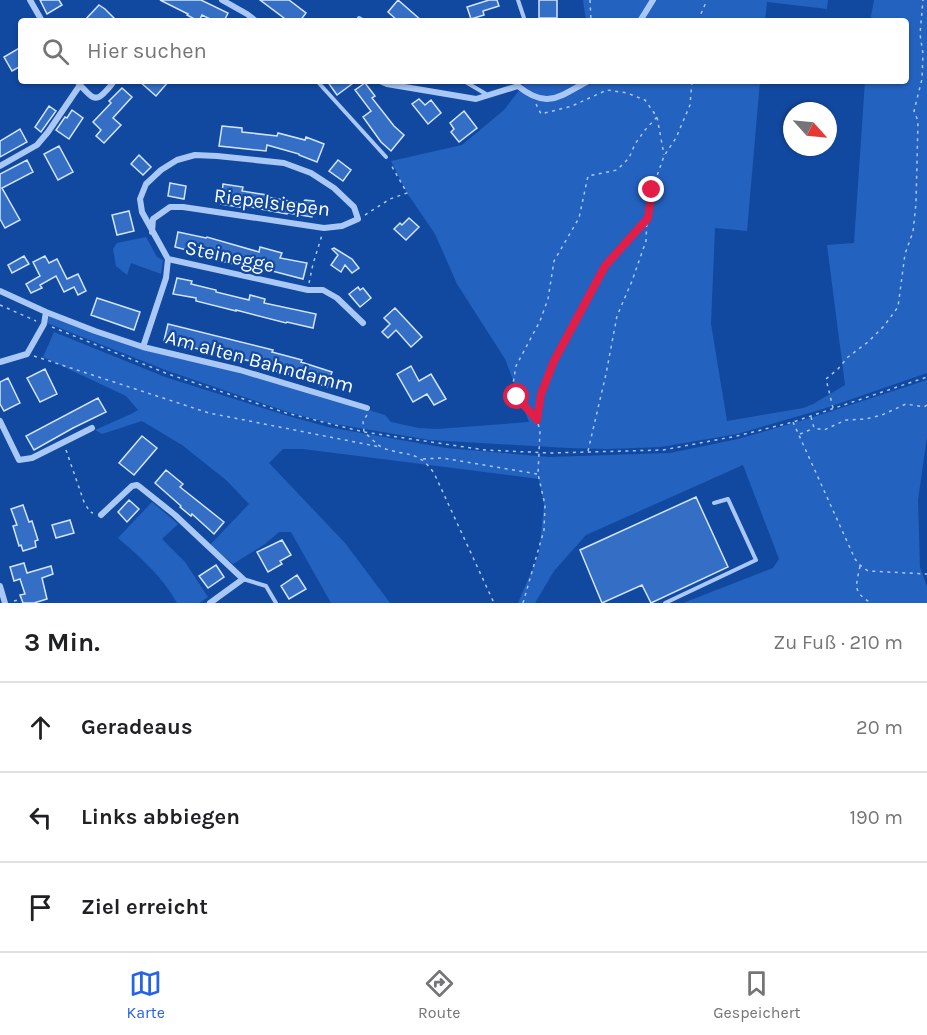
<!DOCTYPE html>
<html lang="de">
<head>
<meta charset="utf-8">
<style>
	body { margin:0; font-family:Karla,sans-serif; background:#f6f6f6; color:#202124 }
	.compass { position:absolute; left:783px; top:102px; width:54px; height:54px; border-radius:50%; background:#fff; box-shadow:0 2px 4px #0004; rotate:117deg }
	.stop { position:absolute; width:18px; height:18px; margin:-14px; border:4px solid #e11d48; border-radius:50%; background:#fff }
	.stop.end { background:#e11d48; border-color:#fff; box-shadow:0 2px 6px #0008 }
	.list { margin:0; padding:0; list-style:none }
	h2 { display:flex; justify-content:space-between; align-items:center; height:78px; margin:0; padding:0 24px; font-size:26px }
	h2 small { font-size:20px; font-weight:400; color:#757577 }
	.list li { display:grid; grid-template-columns:39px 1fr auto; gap:18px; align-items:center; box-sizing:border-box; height:90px; padding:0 24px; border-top:2px solid #e0e0e0 }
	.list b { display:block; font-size:22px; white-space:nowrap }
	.list em { font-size:20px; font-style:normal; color:#757577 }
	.icon { flex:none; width:33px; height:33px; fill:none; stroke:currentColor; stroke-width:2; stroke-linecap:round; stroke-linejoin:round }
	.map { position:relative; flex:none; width:927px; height:603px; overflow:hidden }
	.search { position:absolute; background:#fff; box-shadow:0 2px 4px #0004; left:18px; right:18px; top:18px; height:66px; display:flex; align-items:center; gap:15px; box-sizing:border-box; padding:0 21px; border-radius:6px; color:#757577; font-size:22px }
	.sheet { height:348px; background:#fff }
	nav { display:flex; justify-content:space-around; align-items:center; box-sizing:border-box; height:84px; border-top:2px solid #e0e0e0; background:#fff; font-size:16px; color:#757577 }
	nav a { display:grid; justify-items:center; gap:3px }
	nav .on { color:#2563eb }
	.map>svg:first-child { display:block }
</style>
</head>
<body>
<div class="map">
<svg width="927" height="603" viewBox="0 0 927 603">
	<rect width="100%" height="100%" fill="#1149a0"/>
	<path fill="#2462bf" d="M583,0H828L827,9L767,2L765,21H586Z
		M874,0H927V373L823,409L737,434L661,447L608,449L568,448L430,440L329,423L288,412L168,371L47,323L49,316L95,332L253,374L385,415L391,422L419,428L437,429L529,422L505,359L457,284L435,234L407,193L391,161L462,145L504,110L525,83L531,81H760L747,231L715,228L711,324L727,421L803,408L813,404L845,385L827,245L854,243L865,81H906V21H870Z
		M146,237L157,257L163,260L161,274L131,263L127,275L116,266L113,249L117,243Z
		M54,332L165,377L285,415L328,427L446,448L549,457L670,453L738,439L804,420L927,380V437L918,500L920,567L927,587V603H683L773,568L779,559L743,465L586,535L554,571L535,603H518L539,554L544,505L539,479L303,449H283L269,463L345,543L390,603H331L291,532H279L265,544L233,564L210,545L249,504L226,480L182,445L142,421L102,434L95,430L131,414L138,410L126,396L43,357Z
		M152,502L178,524L162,539L185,562L208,597L199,603H177C162,576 141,558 118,538Z"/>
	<path fill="#356fc5" stroke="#d2e4fe" stroke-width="1.5" d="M40,0H59L62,5L47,14Z
		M160,0H201L228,13L224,21H214L202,15L199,21H198L187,15L188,14Z
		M260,0H289L306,13L300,21H288Z
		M398,0L422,21H398L388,12Z
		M489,0H497L499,6L483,11L484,15L471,19L467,7Z
		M539,0H557V18H539Z
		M99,5L105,9L117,21H84Z
		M21,47V66L12,71L4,57Z
		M139,81H169L156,96Z
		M327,81H356L337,95Z
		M365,83L375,96L372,98L394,126L404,135L391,151L381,142L363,117L371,111L355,90Z
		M122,88L132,97L113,118L121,125L104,143L96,136L101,130L93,122L111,103L109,101Z
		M419,99L425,105L431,100L441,113L428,124L412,104Z
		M49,106L56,111L41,132L35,127Z
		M72,110L83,118L69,139L56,130L65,117L67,118Z
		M464,111L477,128L459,142L451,132L454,129L450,123Z
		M222,126L242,128V132L277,136L278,133L305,140L306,137L324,144L317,162L299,155V154L267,145L266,151L219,146Z
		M20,129L27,142L0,157V141Z
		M59,146L73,172L58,180L44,154Z
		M139,155L151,167L143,175L131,164Z
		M27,160L33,172L2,188L20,220L5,228L0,219V174Z
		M338,160L351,170L343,181L329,171Z
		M170,183L186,186L184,199L168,196Z
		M223,184L243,187L242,191L267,195V197L301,203L299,207L305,200L314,201L312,217L288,213L287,214L240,205V207L221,204Z
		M129,211L134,231L117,235L112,215Z
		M409,218L419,227L406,240L394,229L400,223L402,225Z
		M178,232L206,238L207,237L259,252L260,247L282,253L280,258L307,263L303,279L249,265L248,267L220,261L202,256V254L175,247Z
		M334,248L352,259L359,268L352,273L345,265L341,272L331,265L338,255L332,249Z
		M24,256L29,264L12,273L8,265Z
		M45,256L49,263L57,259L67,279L78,274L86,291L78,295L74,287L64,292L56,276L40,285L42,288L31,293L26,284L40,276L33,262Z
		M177,278L192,281L191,284L216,290V292L249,300L250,295L265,299L264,303L316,314L313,328L287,322L286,323L236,310V311L196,301V298L173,294Z
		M358,287L360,290L363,288L371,298L360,307L349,294Z
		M97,298L140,312L134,330L91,315Z
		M395,308L422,337L411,347L396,330L388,338L382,332L390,324L384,318Z
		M168,324L273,350L272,352L302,360L301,362L332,372L327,387L297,376L275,371L276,367L164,341Z
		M411,366L419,381L431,374L446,399L434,405L427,394L413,402L397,374Z
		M45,369L57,394L40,402L27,378Z
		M8,378L20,403L4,411L0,404V382Z
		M98,398L106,412L73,428L34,450L26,436Z
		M142,436L157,448L134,475L119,463Z
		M166,470L183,484L180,487L224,522L214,534L192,514L191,516L180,507L181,506L155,483Z
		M696,497L728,567L651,603L642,585L602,603L580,550Z
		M129,500L139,509L127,522L118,512Z
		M23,505L29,522L32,521L38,540L35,541L36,547L23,551L21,545L19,546L13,526L17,525L11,509Z
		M70,520L74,533L56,538L52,525Z
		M282,540L291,555L280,561L282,564L268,572L257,552Z
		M24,563L27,573L51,566L53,574L42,578L47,599L34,603H23L20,595L25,594L20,579L14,581L10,567Z
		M216,565L224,577L208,588L199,576Z
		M297,575L306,589L289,599L281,586Z"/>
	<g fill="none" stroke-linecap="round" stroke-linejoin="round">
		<path stroke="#a9c8f5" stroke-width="1.5" stroke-dasharray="3 4.5" stroke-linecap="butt" d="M590,0L591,21
			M699,21L700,16L707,0
			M536,104L541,114L572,106L607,90L627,93L645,100L657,117L664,155
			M365,215L390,199L407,193L390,163
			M309,283L313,264L322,235
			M0,305L36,321
			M52,327L168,374L286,413L364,432L485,450L550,453L663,450L737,436L793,422L927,377
			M34,356L209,413L380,447
			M833,408L826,379L838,369L848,357L868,342L884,326L898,307L905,254L913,232L916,203L918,121L914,111L922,79L923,54L920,34L923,0
			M367,415L363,421L364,432C370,437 377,445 383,448C407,457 417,449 434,473L494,603
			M811,417L814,428L824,430L846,420L866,419L882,415L906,404L924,407L927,405
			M536,419L517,397L513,384L516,366L540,321L548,299L554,261L579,218L588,176L617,170L629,158L635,144L645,130L657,117
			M793,422L855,559L860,565L868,571L927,574
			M800,434L812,429
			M66,450L84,502L90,512L93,513
			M588,451L606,374L617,316L632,281L646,241L647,218
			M423,459L442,458L537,474
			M860,566C856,587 852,591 871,603
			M14,601L22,599
			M523,603L544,530L545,505L538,474L540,431L537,420L541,394L554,361L605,265L647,217L652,190L664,156L676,138L690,105L692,81"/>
		<path stroke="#a9c8f5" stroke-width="4" d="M518,0L525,21
			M359,18L364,21
			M317,81L386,157
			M464,81L486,94
			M243,579L266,586L276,603
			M665,603L756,560L728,499L714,503"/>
		<path stroke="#a9c8f5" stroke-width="6" d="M30,0L42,21
			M222,0L247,14L256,21
			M640,21L653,0
			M380,81L387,84L476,99L518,86C547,110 560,96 588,81
			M80,85C88,93 94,104 104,93C108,89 111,86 114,81
			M0,166L37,145L48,132L80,85L77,81
			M152,232L153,219L170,207H183L324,228L342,226L358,219L354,207L334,188L311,173L284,163L217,156L195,155L177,160L161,170L146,184L140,199L142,212L168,259
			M0,291L46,312L95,331L143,347L240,370L367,408
			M143,347L166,278L168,259L308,290H323L337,298L363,323
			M0,362L27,354L44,324L46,312
			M0,421L19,460L32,458L92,428
			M101,515L132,486L137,485L140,487L175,515L243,579L210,603
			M0,586L5,603"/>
	</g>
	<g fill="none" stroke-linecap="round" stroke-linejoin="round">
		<path stroke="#e11d48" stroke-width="8" d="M517,397L537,420L541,394L554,361L605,266L648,218L652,190"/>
	</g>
	<g text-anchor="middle" stroke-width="4.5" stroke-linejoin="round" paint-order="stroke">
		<g font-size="20" fill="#fff" stroke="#1149a0">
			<text transform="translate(272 202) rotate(7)" y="7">Riepelsiepen</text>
			<text transform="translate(230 256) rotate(12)" y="7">Steinegge</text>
			<text transform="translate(260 361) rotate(15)" y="7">Am alten Bahndamm</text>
		</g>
	</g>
</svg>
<svg class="compass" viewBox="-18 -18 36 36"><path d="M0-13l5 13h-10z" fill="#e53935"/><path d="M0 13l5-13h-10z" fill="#757577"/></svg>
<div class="stop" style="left:517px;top:397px"></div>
<div class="stop end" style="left:652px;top:190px"></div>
<div class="search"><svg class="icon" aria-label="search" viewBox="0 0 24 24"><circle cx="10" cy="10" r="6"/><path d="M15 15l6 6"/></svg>Hier suchen</div>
</div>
<section class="sheet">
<h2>3 Min.<small>Zu Fuß · 210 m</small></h2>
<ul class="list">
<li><svg class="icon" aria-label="ahead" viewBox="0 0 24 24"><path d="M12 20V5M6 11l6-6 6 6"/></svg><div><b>Geradeaus</b></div><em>20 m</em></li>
<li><svg class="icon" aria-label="left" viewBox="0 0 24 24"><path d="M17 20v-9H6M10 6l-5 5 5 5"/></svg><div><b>Links abbiegen</b></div><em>190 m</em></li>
<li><svg class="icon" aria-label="arrive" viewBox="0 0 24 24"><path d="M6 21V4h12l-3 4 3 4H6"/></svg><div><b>Ziel erreicht</b></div></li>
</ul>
</section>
<nav>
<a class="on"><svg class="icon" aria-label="map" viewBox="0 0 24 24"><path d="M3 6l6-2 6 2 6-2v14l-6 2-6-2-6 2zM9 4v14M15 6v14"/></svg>Karte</a>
<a><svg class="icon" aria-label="directions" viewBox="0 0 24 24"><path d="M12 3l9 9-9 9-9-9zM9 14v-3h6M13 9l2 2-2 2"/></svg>Route</a>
<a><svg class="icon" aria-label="saved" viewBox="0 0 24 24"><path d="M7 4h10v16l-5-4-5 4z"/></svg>Gespeichert</a>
</nav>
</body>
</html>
